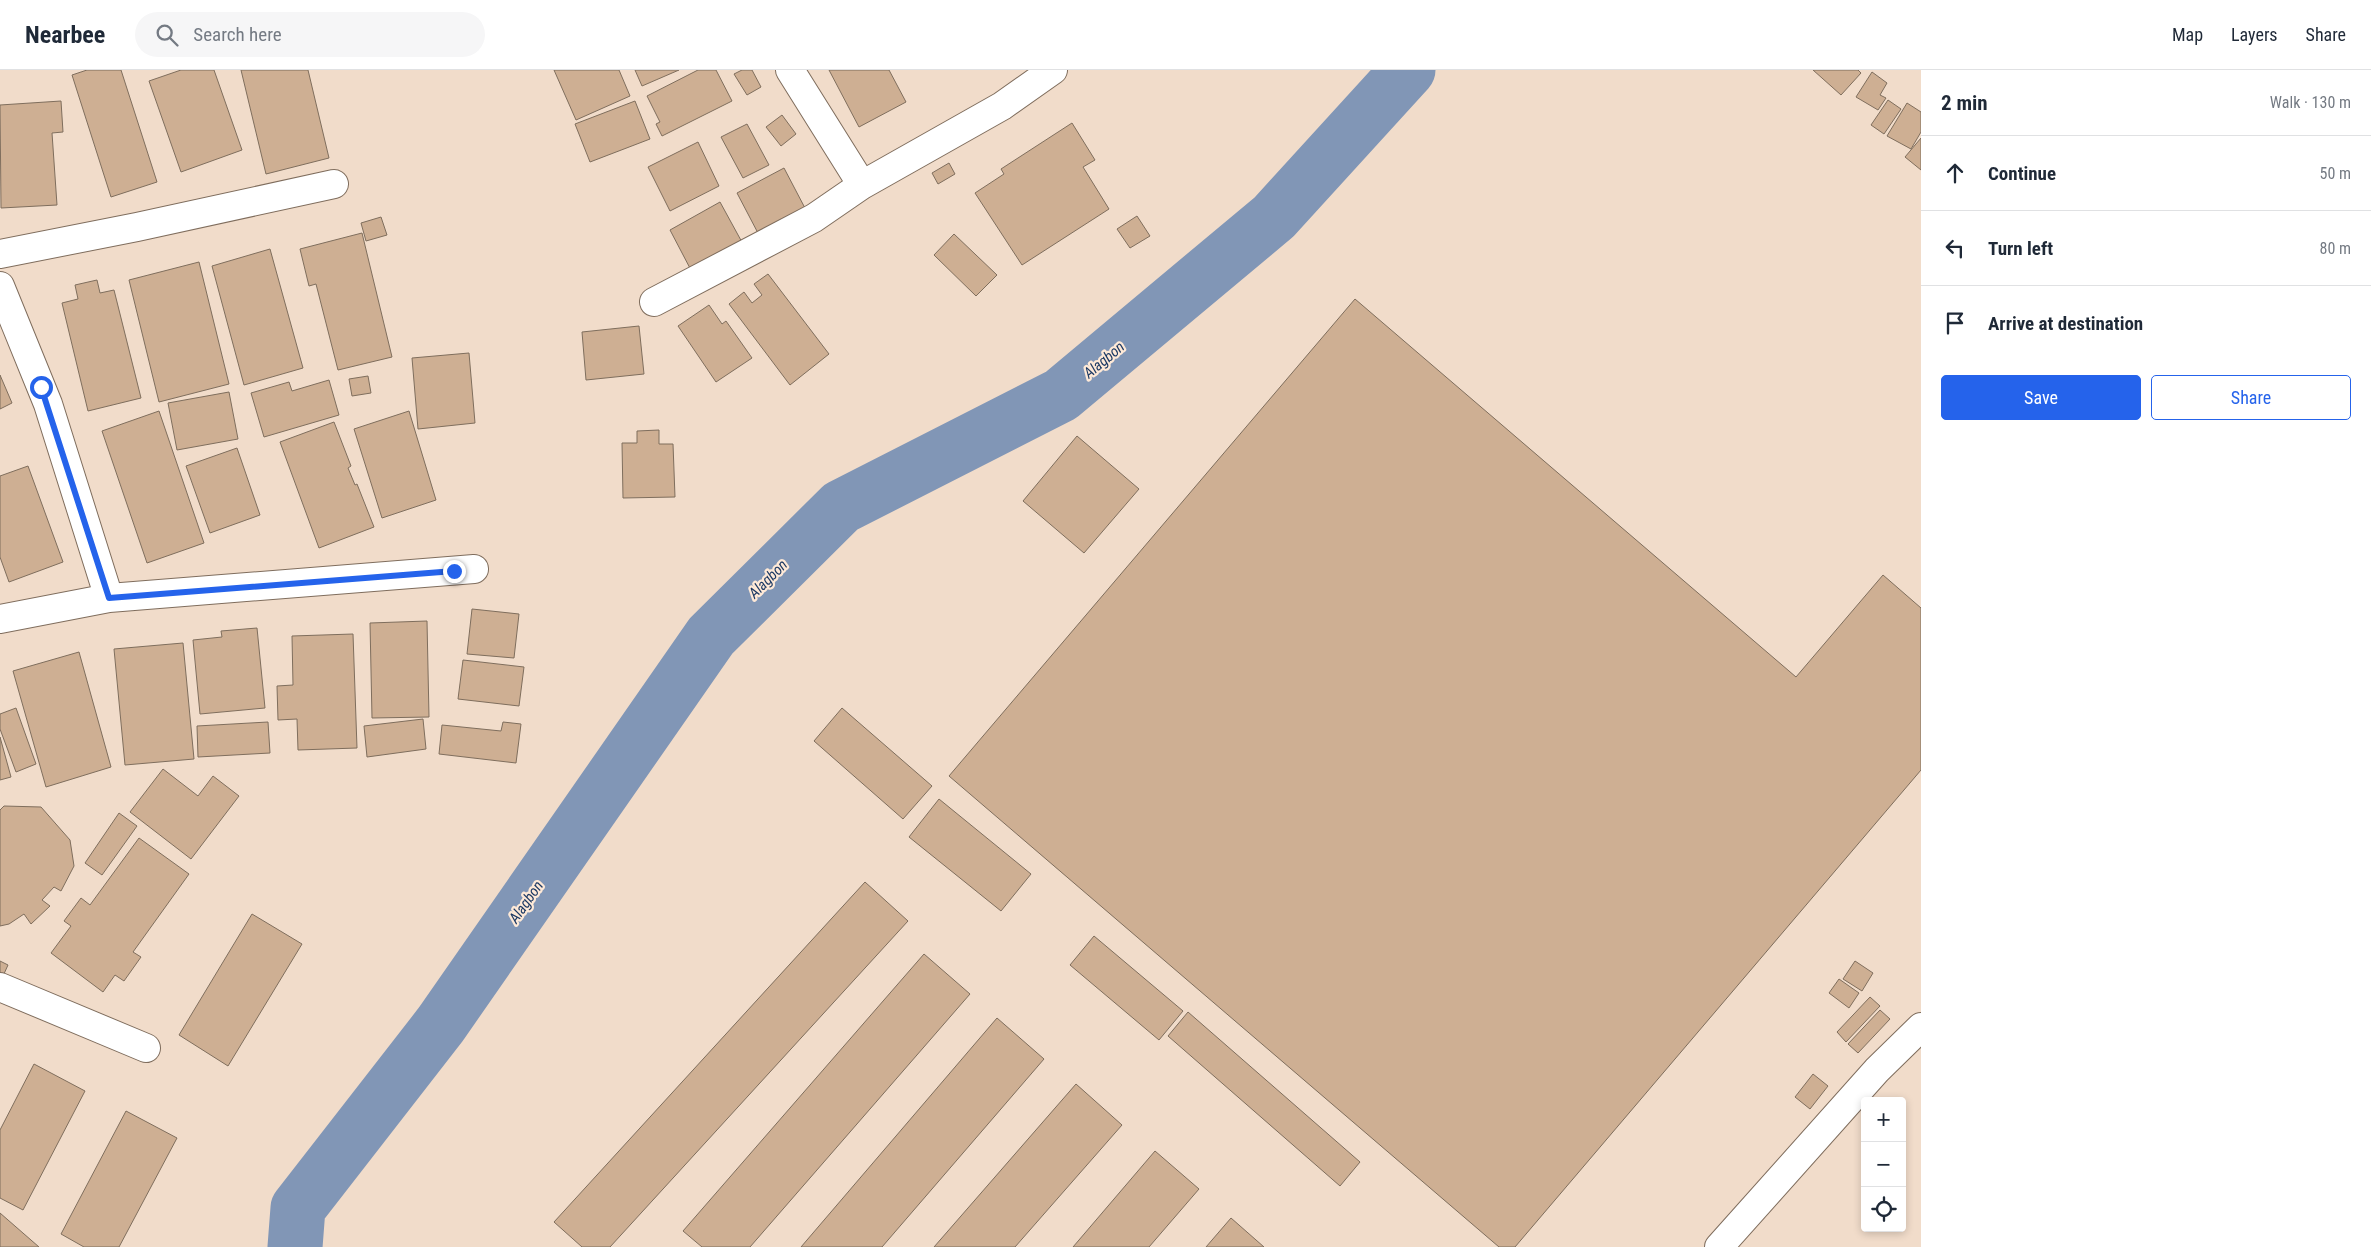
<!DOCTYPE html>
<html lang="en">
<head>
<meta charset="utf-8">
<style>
	body { margin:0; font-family:"Roboto Condensed",sans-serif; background:#f6f6f7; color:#1f2937 }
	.controls { position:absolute; right:15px; bottom:15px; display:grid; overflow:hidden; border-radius:5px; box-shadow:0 2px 8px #0003 }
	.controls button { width:45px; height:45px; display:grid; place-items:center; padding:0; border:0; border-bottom:1px solid #e0e1e3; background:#fff; color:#1f2937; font:25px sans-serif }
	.stop { position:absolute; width:15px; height:15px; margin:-11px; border:4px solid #2563eb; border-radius:50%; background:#fff }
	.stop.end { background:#2563eb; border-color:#fff; box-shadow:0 1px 5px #0008 }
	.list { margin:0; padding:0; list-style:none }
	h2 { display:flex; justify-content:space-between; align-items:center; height:65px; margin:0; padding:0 20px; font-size:21px }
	h2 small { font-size:16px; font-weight:400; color:#747a83 }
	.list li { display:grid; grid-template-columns:32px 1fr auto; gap:15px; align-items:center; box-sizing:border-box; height:75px; padding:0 20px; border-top:1px solid #e0e1e3 }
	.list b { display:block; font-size:19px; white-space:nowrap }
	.list em { font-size:16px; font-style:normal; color:#747a83 }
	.actions { display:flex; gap:10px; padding:15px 20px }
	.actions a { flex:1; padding:11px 0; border:1px solid #2563eb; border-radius:5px; text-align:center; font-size:18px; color:#2563eb }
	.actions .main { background:#2563eb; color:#fff }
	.icon { flex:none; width:28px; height:28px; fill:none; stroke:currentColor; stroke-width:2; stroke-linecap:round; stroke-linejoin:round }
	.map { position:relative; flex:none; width:1921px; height:1177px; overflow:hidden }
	header { display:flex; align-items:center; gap:30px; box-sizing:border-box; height:70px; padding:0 25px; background:#fff; border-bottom:1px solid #e0e1e3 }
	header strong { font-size:24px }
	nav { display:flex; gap:28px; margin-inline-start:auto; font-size:18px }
	.search { width:350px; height:45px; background:#f6f6f7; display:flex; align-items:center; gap:12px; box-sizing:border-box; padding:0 18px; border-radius:28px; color:#747a83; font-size:19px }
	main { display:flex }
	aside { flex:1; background:#fff }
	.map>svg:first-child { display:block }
</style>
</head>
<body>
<header>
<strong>Nearbee</strong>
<div class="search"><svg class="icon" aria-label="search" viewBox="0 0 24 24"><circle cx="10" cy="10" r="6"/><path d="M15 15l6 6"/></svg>Search here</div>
<nav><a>Map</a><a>Layers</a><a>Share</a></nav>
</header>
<main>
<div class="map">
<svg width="1921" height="1177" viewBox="0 0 1921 1177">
	<rect width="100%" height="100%" fill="#f1dcca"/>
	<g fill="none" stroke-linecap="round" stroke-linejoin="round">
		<path stroke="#8196b6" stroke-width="55" d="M295,1177L298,1138L441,954L711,566L841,437L1061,325L1274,147L1408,0"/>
	</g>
	<path fill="#ceaf93" stroke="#7f6e5d" d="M87,0H121L157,112L111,127L72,5Z
		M181,0H214L242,80L181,102L149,11Z
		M241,0H308L329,88L266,104Z
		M554,0H619L630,26L576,50Z
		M635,0H679L642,16Z
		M698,0H716L732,31L662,66L656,54L660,52L647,26Z
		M742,0H752L761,17L747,25L734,4Z
		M829,0H889L906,32L859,57Z
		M1813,0H1858L1861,3L1841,25Z
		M1872,2L1887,13L1880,25L1886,28L1878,40L1856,27Z
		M1888,30L1901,39L1884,64L1871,55Z
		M61,31L63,62L52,63L57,135L1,138L0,35Z
		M635,31L650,69L590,92L575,54Z
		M1907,33L1921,42V62L1911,79L1887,66Z
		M782,45L796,64L781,76L766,57Z
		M1072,53L1095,90L1083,97L1109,139L1022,195L975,123L1004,104L1001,99Z
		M747,54L769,95L743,108L721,67Z
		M1921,68V100L1905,87Z
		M698,72L719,116L670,141L648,97Z
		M949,93L955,104L938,114L932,103Z
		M784,98L806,140L759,165L737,123Z
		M720,132L743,174L692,202L670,160Z
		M1137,146L1150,166L1130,178L1117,159Z
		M381,147L387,165L366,171L361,153Z
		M362,163L392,287L338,300L316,214L309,216L300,179Z
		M954,164L997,205L976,226L934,185Z
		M270,179L303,298L244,315L212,196Z
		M199,192L229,314L159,332L129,210Z
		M768,204L829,284L790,315L729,234L744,222L752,233L762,225L754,214Z
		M97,210L100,223L114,220L141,328L88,341L62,233L78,229L75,215Z
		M1355,229L1796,607L1883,505L1921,538V700L1515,1177H1499L949,706Z
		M709,235L722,254L726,251L752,288L716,312L678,256Z
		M639,256L644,304L586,310L582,262Z
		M469,283L475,353L418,359L412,288Z
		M0,305L12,333L0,339Z
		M368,306L371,323L352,326L349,309Z
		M329,310L339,345L264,367L251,323L289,312L292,321Z
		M229,322L238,369L177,380L168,333Z
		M159,341L204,473L147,493L102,361Z
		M409,341L436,430L382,448L354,359Z
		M334,352L351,396L348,398L355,415L357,414L374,457L319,478L280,372Z
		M659,360V374H673L675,427L623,428L622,373H637V361Z
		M1077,366L1139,419L1084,483L1023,431Z
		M237,378L260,445L210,463L186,396Z
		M28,396L63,492L9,512L0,487V406Z
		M472,539L519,544L514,588L467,584Z
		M427,551L429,647L372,648L370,553Z
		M257,558L265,638L200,644L193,570L222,567L221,561Z
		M353,564L357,678L298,680L297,649L278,650L277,616L293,615L292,566Z
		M183,573L194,689L125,695L114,579Z
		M79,582L111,697L46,717L13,601Z
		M463,590L524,597L519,636L458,629Z
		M16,638L36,694L16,702L0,659V644Z
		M842,638L932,716L903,749L814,671Z
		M423,649L426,679L367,687L364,656Z
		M268,652L270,683L198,687L197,656Z
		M503,652L521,654L516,693L439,684L442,655L501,661Z
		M0,667L11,707L0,710Z
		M163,699L198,726L213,706L239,726L191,789L130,742Z
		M939,729L1031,804L1001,841L909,767Z
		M4,736L41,737L70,770L74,796L61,821L54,817L42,830L50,836L31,854L24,844L9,854L0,856V740Z
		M119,743L137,756L102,805L85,793Z
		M139,768L189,804L133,882L141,887L124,911L115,905L103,922L51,883L71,856L64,851L81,828L90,835Z
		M865,812L908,851L610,1177H582L554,1152Z
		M252,844L302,874L228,996L179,965Z
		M1094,866L1183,941L1159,970L1070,895Z
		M924,884L970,924L750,1177H702L683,1161Z
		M0,891L8,895L3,906L0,905Z
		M1855,891L1873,903L1862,921L1843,909Z
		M1839,909L1859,923L1849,938L1829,923Z
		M1870,927L1880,936L1846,972L1837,962Z
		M1880,940L1890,949L1858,983L1848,974Z
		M1188,942L1360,1092L1340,1116L1168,966Z
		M997,948L1044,989L882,1177H801Z
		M34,994L85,1021L23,1140L0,1128V1060Z
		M1813,1004L1828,1016L1810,1039L1795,1027Z
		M1076,1014L1122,1055L1015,1177H934Z
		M126,1041L177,1068L119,1177H84L61,1164Z
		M1155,1081L1199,1119L1149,1177H1073Z
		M0,1143L39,1177H0Z
		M1231,1148L1264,1177H1206Z"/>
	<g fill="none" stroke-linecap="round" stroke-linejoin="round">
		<defs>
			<path id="minor" d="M790,0L862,115
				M0,184L137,157L334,114
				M0,216L48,334L109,528
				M654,232L814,148L862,115L1002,36L1053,0
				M0,549L109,528L474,499
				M0,917L146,978
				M1719,1177L1877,1000L1921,957"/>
		</defs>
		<use href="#minor" stroke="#7f6d5d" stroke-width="30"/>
		<use href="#minor" stroke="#fff" stroke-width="28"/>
	</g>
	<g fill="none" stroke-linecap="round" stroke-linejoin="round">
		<path stroke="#2563eb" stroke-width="6" d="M41,317L109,528L454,501"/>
	</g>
	<g text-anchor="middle" stroke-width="4.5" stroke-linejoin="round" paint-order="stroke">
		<g font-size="15" font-style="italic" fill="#1b3863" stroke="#fee9d7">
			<text transform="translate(1104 290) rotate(-40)" y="5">Alagbon</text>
			<text transform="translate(768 509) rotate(-45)" y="5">Alagbon</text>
			<text transform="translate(526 832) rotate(-55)" y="5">Alagbon</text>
		</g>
	</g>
</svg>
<div class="controls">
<button>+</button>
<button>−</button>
<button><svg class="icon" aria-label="locate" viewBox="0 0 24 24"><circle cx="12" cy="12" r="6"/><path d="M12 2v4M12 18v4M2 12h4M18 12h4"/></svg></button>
</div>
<div class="stop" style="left:41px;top:317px"></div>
<div class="stop end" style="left:454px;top:501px"></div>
</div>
<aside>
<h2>2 min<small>Walk · 130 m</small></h2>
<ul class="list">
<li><svg class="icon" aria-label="ahead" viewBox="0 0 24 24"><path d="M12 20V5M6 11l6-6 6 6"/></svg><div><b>Continue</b></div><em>50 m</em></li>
<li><svg class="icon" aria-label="left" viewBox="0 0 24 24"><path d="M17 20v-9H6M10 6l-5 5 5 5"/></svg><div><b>Turn left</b></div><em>80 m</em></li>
<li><svg class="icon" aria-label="arrive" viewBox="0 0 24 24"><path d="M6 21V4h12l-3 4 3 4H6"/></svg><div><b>Arrive at destination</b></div></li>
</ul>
<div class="actions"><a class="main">Save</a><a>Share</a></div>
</aside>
</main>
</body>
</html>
